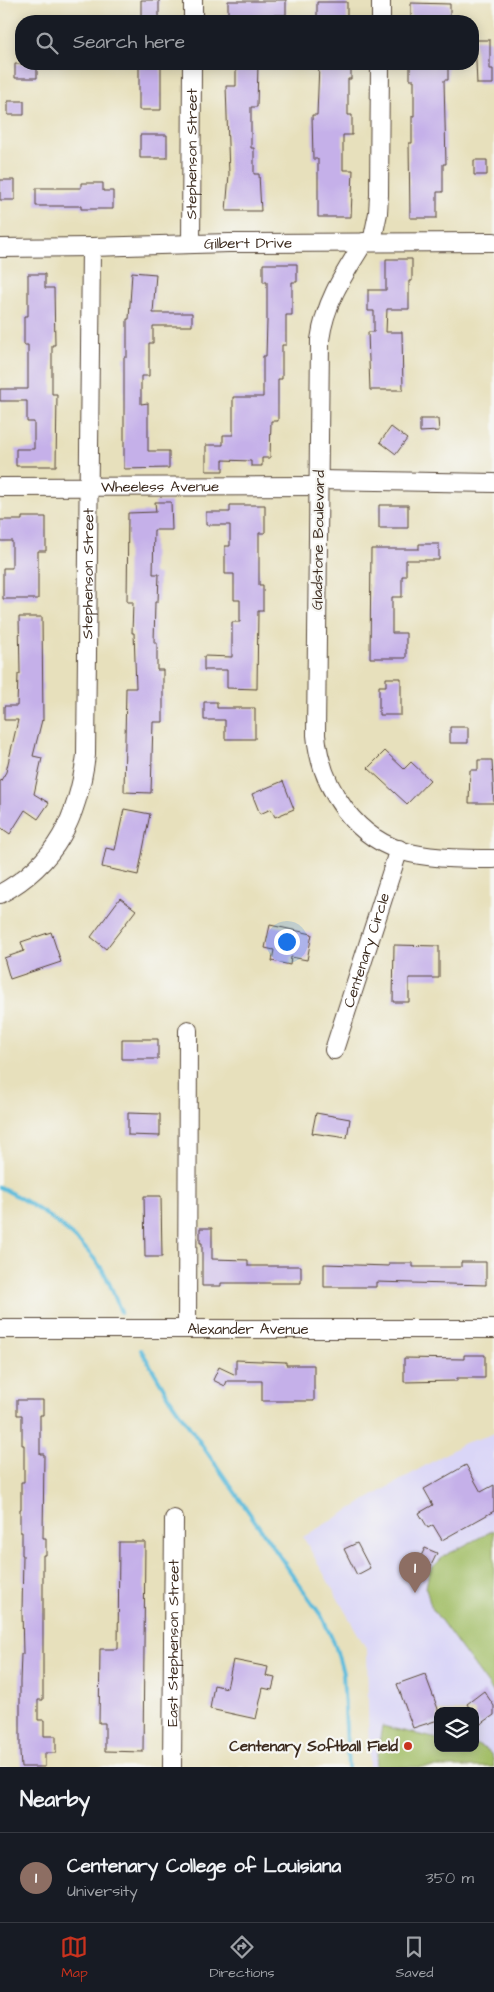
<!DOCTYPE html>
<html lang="en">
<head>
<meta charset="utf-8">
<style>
	body { margin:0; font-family:"Architects Daughter",sans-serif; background:#20242c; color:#f1f3f6 }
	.controls { position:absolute; right:15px; bottom:15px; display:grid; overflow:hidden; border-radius:10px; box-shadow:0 2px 12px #0003 }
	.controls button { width:45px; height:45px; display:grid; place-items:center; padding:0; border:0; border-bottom:1px solid #363941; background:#171b24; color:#f1f3f6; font:25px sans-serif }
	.you { position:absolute; left:286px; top:941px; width:18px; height:18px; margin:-12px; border:4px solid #fff; border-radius:50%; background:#1a73e8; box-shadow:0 0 0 8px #1a73e833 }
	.badge { display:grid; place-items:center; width:32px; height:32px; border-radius:50%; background:#c8321e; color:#fff; font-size:16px; font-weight:700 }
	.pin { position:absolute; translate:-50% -41px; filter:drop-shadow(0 1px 2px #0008) }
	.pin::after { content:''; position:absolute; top:26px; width:18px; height:15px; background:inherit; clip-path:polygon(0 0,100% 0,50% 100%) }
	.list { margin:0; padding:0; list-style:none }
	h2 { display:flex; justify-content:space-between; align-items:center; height:65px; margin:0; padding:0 20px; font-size:21px }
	h2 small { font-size:16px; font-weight:400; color:#9ea1a6 }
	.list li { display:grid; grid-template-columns:32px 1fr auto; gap:15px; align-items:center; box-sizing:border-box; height:90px; padding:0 20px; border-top:1px solid #363941 }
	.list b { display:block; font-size:19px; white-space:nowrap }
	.list p { margin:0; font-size:16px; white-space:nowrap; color:#9ea1a6 }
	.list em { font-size:16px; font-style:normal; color:#9ea1a6 }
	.icon { flex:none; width:28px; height:28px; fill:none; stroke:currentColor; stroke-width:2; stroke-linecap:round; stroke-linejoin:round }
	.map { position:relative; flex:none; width:494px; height:1767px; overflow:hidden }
	.search { position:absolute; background:#171b24; box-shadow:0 2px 12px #0003; left:15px; right:15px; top:15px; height:55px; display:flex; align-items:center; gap:12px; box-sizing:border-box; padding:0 18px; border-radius:20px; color:#9ea1a6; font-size:19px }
	.sheet { height:155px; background:#171b24 }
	nav { display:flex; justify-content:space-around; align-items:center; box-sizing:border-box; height:70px; border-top:1px solid #363941; background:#171b24; font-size:14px; color:#9ea1a6 }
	nav a { display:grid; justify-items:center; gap:2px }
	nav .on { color:#c8321e }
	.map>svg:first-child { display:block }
</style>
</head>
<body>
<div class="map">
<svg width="494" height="1767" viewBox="0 0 494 1767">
	<rect width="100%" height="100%" fill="#f6f6f2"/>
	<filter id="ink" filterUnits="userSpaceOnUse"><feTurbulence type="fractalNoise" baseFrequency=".02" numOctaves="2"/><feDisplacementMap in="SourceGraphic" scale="10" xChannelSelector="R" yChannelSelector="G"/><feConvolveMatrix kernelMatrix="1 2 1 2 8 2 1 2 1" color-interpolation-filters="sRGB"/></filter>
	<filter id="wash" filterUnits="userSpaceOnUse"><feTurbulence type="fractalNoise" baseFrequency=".0096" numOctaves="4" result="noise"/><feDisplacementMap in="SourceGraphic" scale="20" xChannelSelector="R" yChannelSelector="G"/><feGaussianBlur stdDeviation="1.12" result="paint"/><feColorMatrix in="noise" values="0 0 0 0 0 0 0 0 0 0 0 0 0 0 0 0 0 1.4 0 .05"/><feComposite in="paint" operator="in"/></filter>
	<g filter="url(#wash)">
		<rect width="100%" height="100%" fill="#e7e0bc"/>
		<path fill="#dad6f7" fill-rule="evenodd" d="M494,1434V1767H369L367,1650L303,1537L464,1443ZM438,1711H475V1748H438Z"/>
		<path fill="#a2be66" stroke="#6e7442" d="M494,1530V1693L431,1607L426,1588L429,1571L444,1556Z
			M382,1726L438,1739V1748H475V1744C488,1750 494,1752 494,1767H375Z"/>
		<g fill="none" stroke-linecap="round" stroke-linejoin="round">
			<path stroke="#5dbcdc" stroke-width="4" d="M0,1187C39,1207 77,1233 102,1269C110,1282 115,1298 121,1312
				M141,1350L172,1402L322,1617L335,1645L343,1673L348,1767"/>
		</g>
		<g id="blocks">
			<path fill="#c5b0e9" d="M141,0H159V21H141Z
				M276,0H286V15H268V21H228V1H276Z
				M317,2H347V21H317Z
				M411,3L450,4V21H411Z
				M475,40H490V69H493V84H477Z
				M15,64H37V78H15Z
				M139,64H161V110H139Z
				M236,64H258L257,107H251V148H254V174H259L261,211H226L229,174L226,86H236Z
				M319,64H351V79H348V115H352V135H343V170H353L351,217H318V159H313L312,115H317Z
				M410,64H448V80H444L446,164H443V192H437V218H410L409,143H412V116H414V80H410Z
				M8,101H24V115H8Z
				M140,135H167V158H140Z
				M474,160H487V175H474Z
				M0,180H15V200H0Z
				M81,183H103V191H113V209H81V206H36V188H81Z
				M386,259H412V281H409V309H387L386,332H402L403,390H370L368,332H374V311H368V290H386Z
				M263,264H297V282H292V315H286V345H282V379H278V421H271L270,458H262V466H251V461L223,460V471H206V445H223V435H233V397H263V356H266L267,321V282H263Z
				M132,272L156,274L153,313H192V326H153V343H149V376H141V404L148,403V451H169V468L124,469V357H127V319H129Z
				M28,274H45V288H54L55,345H52V394H57L56,466H16V449H34V422H27V401H0V389H28V345H24V316H28Z
				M420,419H438L439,431L420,432Z
				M391,427L407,439L396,454L380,442Z
				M155,502H171L172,530H154L153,574H159L158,602H155L154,643H157V670H163V722H153L151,793L124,792L126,688H136L134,633H132L133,602H127L128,513L156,512Z
				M230,505H265V533H259V585H263V611H258L257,689L227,688V670H204V656L232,657V622H240V600H234V574H225V546H230V525H206V512H230Z
				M379,505H408V528H379Z
				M22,517H46V551H38V599H3V568H12V541H0V520H22Z
				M419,544H439V560H406V576H402V597H392V633H406V658H370L371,549H419Z
				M19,617H42L43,721L42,720L33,756L42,758L34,794L49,803L38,819L25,810L10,834L0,827V782L6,772L18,720H4V706H17L18,674H20Z
				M386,678H401V715H379V686H386Z
				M204,702H217V708H255V739H225V720H204Z
				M450,727H468V743H450Z
				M385,751L404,769L411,762L430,780L407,804L368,768Z
				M478,760H492L494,803H469L470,770H478Z
				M283,781L294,809L275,817L271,809L260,814L252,794Z
				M124,809L150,814L138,875L102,867L106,848L115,850Z
				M120,898L136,910L106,949L91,937Z
				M270,925L312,934L307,960L291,957L290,965L272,961L274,950L265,948Z
				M51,932L61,962L10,979L4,958L24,951L21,942Z
				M394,945L439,946V978H409V1002H393Z
				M122,1039H158V1059H122Z
				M128,1113L160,1114V1136L128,1135Z
				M316,1113L350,1119L347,1138L312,1133Z
				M144,1196H161L162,1257H145Z
				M200,1228H212V1259L248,1260V1266H301V1283H221V1286H202V1243H200Z
				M461,1262H486V1285L376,1282V1287H324V1264L389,1266V1263H413V1267H461Z
				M464,1355H485V1378H457V1381L404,1382V1358L464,1359Z
				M236,1360L286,1362V1365H314V1401H262V1381H227L225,1386L213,1380L219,1367L236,1375Z
				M17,1400H43V1415H40V1454H44L43,1538H46V1555H43V1700H38V1720H44V1736H56V1753H45V1767H21L20,1753V1682L21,1654H23L22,1612L23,1555H22V1532H20V1509H21V1482H24V1445H22V1415H17Z
				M466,1465L481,1492L494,1485V1511L442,1540L433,1525L428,1528L419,1513L433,1505L424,1489Z
				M119,1542H145L143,1752L105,1751V1723H99L100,1649H118Z
				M357,1543L370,1568L357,1575L344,1549Z
				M425,1548L437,1553L424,1580L412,1574Z
				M233,1660L268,1667L266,1676L275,1678L272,1690L263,1688L256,1719L210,1709L214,1685L227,1688Z
				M425,1674L438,1709V1720L413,1728L397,1684Z
				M484,1691L494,1706V1715L481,1724L475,1716V1711H471L467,1704Z"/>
		</g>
	</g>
	<g filter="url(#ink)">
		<use href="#blocks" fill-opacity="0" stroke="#554536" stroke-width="1"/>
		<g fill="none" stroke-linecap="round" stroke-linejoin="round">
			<defs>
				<g id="minor">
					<path d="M193,21V0"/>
					<path d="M381,21V0"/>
					<path d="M364,242C344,274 325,302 320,340L316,735C321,788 356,841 410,853C438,859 466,859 494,859"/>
					<path d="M372,242L378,213L379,195L380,64"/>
					<path id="s1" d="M191,244L192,64"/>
					<path id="s2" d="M0,248L91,247L229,243L494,242"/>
					<path d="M319,480L494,483"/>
					<path id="s3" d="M0,487L319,486"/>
					<path id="s4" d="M0,894C57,863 78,817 86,755L91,247"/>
					<path id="s5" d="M334,1050L399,849"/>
					<path id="s6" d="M0,1329H494"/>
					<path d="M187,1329L188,1030"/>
					<path id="s7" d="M172,1767L174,1519"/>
				</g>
			</defs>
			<use href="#minor" stroke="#554536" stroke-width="20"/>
			<use href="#minor" stroke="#fff" stroke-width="18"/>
		</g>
	</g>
	<circle fill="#c8321e" stroke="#f6f6f2" stroke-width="2" cx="408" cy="1746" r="5"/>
	<g text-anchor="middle" stroke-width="4.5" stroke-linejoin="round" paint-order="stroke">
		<g font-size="15" fill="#3b2a1e" stroke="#f6f6f2">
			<text dy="5" stroke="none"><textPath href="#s1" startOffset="90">Stephenson Street</textPath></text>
			<text dy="5" stroke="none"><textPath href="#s2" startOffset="248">Gilbert Drive</textPath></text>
			<text dy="5" stroke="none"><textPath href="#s3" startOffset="160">Wheeless Avenue</textPath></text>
			<text transform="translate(318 540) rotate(-89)" y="5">Gladstone Boulevard</text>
			<text dy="5" stroke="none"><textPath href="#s4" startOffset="352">Stephenson Street</textPath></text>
			<text dy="5" stroke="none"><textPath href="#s5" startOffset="105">Centenary Circle</textPath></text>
			<text dy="5" stroke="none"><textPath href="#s6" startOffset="248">Alexander Avenue</textPath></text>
			<text dy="5" stroke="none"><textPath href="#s7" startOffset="124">East Stephenson Street</textPath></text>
		</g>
		<g font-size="15" font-weight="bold" fill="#3b2a1e" stroke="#f6f6f2" text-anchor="end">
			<text x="398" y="1751">Centenary Softball Field</text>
		</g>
	</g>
</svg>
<div class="controls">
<button><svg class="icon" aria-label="layers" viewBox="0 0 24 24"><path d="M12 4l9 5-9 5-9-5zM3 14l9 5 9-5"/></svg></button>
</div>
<div class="you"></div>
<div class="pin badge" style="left:415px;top:1593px;background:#8d6e63">1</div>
<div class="search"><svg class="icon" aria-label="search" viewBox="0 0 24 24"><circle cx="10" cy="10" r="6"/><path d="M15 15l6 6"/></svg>Search here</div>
</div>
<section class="sheet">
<h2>Nearby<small></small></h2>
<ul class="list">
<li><span class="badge" style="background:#8d6e63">1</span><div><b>Centenary College of Louisiana</b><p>University</p></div><em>350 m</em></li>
</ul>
</section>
<nav>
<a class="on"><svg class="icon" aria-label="map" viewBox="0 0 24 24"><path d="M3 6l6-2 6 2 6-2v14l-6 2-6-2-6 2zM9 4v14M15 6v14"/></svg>Map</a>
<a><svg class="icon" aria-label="directions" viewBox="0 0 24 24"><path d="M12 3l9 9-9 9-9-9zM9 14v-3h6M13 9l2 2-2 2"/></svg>Directions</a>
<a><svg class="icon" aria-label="saved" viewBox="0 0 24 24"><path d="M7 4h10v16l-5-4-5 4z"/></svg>Saved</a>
</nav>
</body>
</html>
